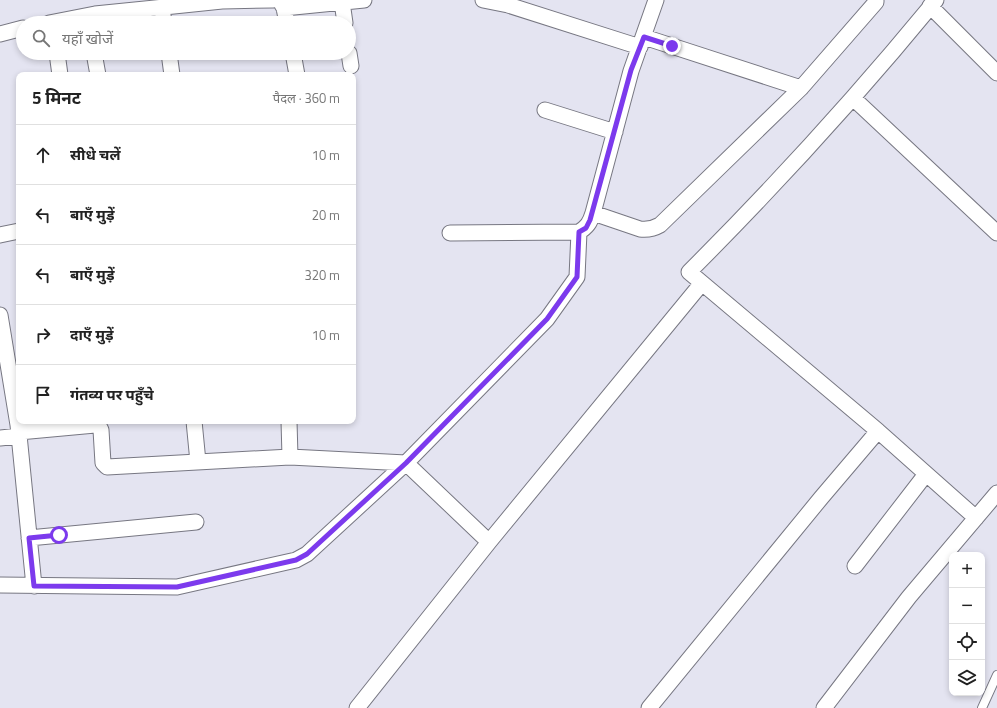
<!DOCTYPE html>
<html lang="hi">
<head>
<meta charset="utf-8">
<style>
	body { margin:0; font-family:"Titillium Web","Noto Sans Devanagari",sans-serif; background:#f2f2f2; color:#222 }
	.controls { position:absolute; right:12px; bottom:12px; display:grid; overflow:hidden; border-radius:8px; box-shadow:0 2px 6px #0003 }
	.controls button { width:36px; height:36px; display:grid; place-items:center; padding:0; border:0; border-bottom:1px solid #e0e0e0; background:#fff; color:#222; font:20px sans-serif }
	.stop { position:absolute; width:12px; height:12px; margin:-9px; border:3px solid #7c3aed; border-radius:50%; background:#fff }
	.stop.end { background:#7c3aed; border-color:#fff; box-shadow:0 1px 4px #0008 }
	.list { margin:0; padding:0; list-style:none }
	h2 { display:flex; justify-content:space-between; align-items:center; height:52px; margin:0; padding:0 16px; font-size:17px }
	h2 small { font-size:13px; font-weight:400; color:#767676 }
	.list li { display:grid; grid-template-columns:26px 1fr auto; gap:12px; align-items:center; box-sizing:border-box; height:60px; padding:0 16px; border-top:1px solid #e0e0e0 }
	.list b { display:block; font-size:15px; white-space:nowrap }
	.list em { font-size:13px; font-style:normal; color:#767676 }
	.icon { flex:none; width:22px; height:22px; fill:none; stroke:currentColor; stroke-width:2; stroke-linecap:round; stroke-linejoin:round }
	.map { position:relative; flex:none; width:997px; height:708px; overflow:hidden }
	.search { position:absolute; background:#fff; box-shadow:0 2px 6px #0003; left:16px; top:16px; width:340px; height:44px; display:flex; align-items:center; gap:10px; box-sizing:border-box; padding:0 14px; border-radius:22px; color:#767676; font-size:15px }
	.panel { position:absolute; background:#fff; box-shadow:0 2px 6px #0003; left:16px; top:72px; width:340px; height:352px; border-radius:8px }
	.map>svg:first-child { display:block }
</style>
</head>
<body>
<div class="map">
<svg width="997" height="708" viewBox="0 0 997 708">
	<rect width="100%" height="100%" fill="#e4e4f1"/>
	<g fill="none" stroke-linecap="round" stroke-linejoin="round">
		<defs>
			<path id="service" d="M982,708L997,675"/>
			<path id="minor" d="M483,0L508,5L640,47
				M936,0C858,95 776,185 689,272L878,431L976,518
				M280,1L284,8L287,23
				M342,2L345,23
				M930,6L997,73
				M162,7L164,23
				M284,8L364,0
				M49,23L95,14L145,9L222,1L273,0
				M0,34L23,28
				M644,37L801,88
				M57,53L60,75
				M94,53L98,75
				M169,53L172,75
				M293,53L297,75
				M349,53L351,66
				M853,98L997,233
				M545,110L615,132
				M593,213L640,229C648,230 653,229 660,225L801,88L876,2V0
				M450,233L579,232C587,227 590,223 593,213L631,71L656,0
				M0,235L19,231
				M0,315L18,425L34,586
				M194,421L198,462
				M289,421L290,457
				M19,432L95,425L99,426L101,430L103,463L107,467L290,457L406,463L489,542
				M0,438L19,436
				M29,538L196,522
				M855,566L926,474
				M0,585L177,587L296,560L307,554L406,463L547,319L577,277L579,232
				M357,708L489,542L702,283
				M649,708L821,498L878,431
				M824,708L909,597L997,493"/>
		</defs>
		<use href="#service" stroke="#777782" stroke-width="10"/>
		<use href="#minor" stroke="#777782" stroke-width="17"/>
		<use href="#service" stroke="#fff" stroke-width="8"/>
		<use href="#minor" stroke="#fff" stroke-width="15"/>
	</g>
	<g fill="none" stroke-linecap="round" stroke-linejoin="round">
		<path stroke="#7c3aed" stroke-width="5" d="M59,535L29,538L34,586L177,587L296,560L307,554L406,463L547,319L577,277L579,232L586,228L590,220L631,70L644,37L672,46"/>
	</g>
</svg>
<div class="controls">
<button>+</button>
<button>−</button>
<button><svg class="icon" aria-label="locate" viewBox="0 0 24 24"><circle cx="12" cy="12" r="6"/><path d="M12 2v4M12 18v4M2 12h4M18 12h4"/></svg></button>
<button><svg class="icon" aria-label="layers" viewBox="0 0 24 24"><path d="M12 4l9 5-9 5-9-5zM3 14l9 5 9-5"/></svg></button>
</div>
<div class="stop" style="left:59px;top:535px"></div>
<div class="stop end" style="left:672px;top:46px"></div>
<div class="search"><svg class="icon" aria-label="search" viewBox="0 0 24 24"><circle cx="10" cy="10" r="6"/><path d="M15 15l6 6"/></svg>यहाँ खोजें</div>
<section class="panel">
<h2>5 मिनट<small>पैदल · 360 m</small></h2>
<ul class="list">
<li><svg class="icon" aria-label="ahead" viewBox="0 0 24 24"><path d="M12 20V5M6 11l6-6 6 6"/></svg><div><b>सीधे चलें</b></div><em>10 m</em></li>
<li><svg class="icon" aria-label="left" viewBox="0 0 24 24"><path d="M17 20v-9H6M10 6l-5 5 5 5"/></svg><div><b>बाएँ मुड़ें</b></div><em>20 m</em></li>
<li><svg class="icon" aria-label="left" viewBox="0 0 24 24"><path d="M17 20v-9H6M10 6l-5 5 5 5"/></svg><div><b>बाएँ मुड़ें</b></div><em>320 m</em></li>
<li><svg class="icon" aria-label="right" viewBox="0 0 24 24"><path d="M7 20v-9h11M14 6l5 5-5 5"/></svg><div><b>दाएँ मुड़ें</b></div><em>10 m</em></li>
<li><svg class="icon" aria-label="arrive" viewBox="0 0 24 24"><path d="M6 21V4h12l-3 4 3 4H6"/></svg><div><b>गंतव्य पर पहुँचे</b></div></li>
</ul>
</section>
</div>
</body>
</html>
